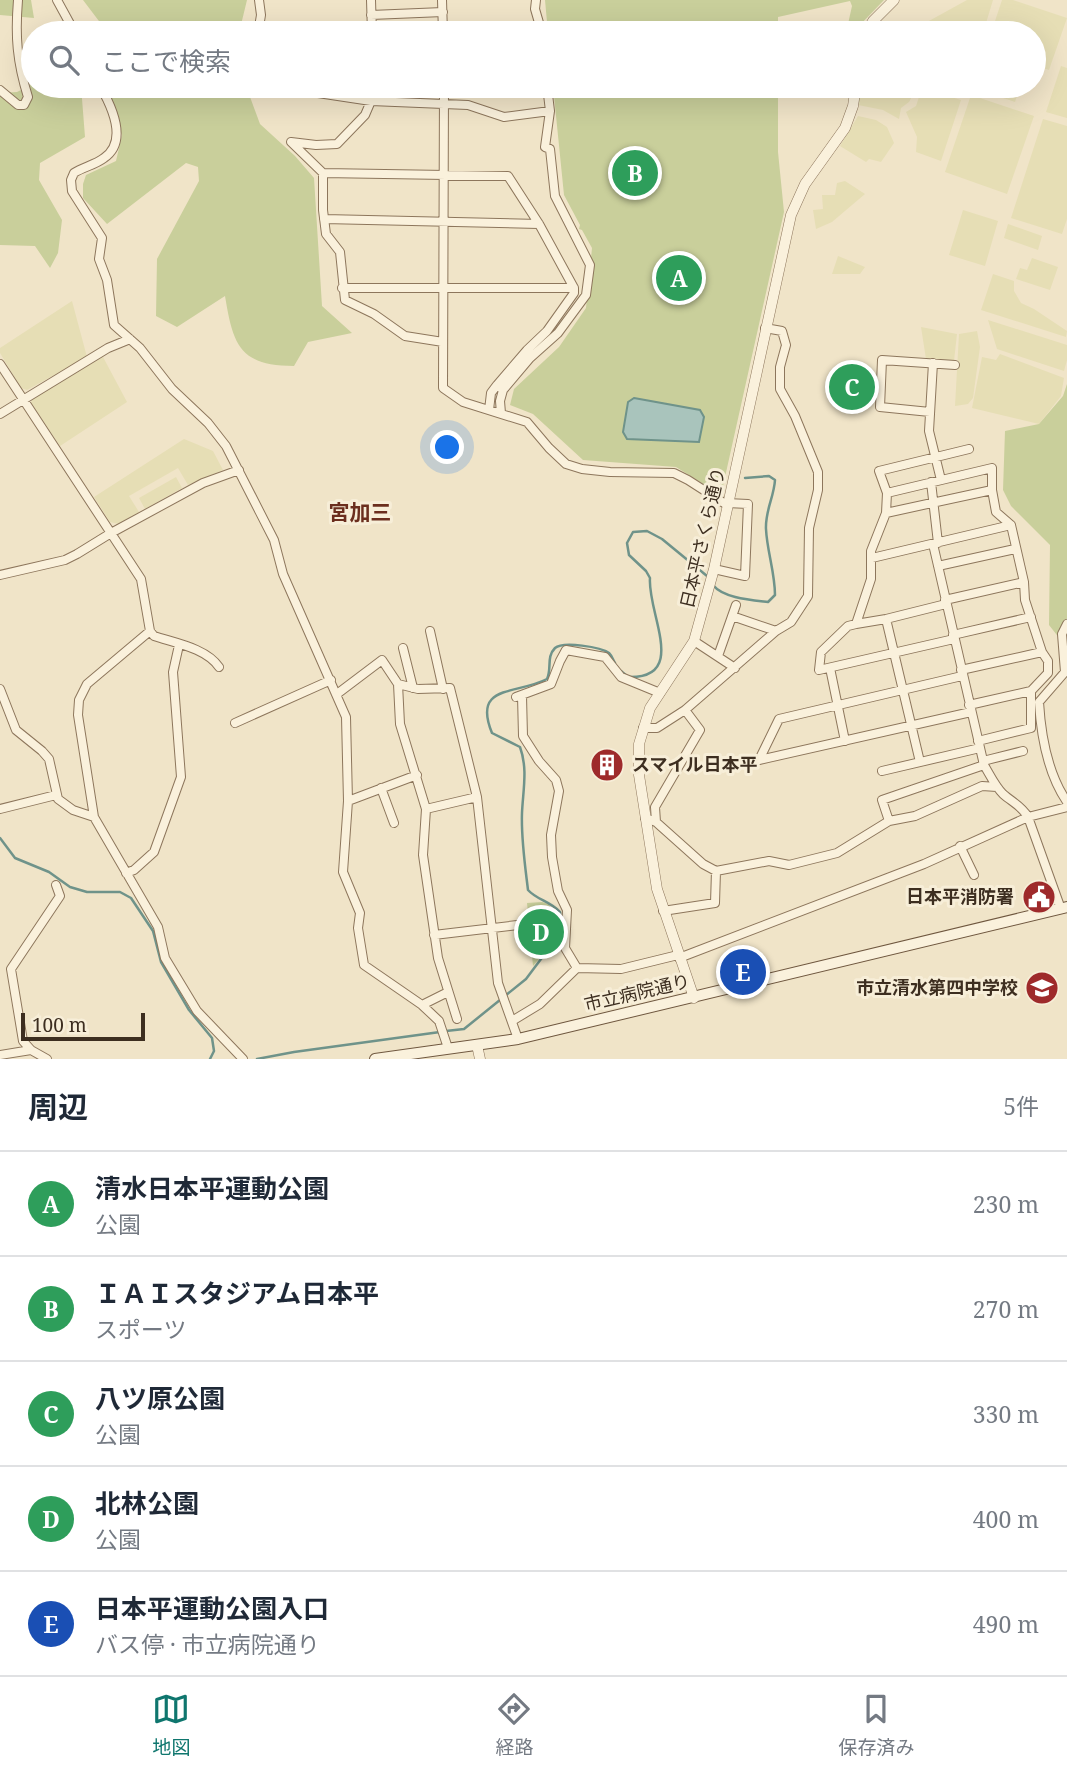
<!DOCTYPE html>
<html lang="ja">
<head>
<meta charset="utf-8">
<style>
	body { margin:0; font-family:"Noto Serif","Noto Sans JP",serif; background:#f6f6f7; color:#1f2937 }
	.scale { position:absolute; left:21px; bottom:18px; width:124px; box-sizing:border-box; padding-left:7px; border:4px solid #3d2e20; border-top:0; font-size:19px; line-height:24px; white-space:nowrap; color:#3d2e20; -webkit-text-stroke:5px #f7eed8; paint-order:stroke }
	.you { position:absolute; left:448px; top:448px; width:24px; height:24px; margin:-18px; border:5px solid #fff; border-radius:50%; background:#1a73e8; box-shadow:0 0 0 10px #1a73e833 }
	.badge { display:grid; place-items:center; width:46px; height:46px; border-radius:50%; background:#0f766e; color:#fff; font-size:23px; font-weight:700 }
	.pin { position:absolute; translate:-50% -50%; border:4px solid #fff; box-shadow:0 2px 7px #0006 }
	.list { margin:0; padding:0; list-style:none }
	h2 { display:flex; justify-content:space-between; align-items:center; height:91px; margin:0; padding:0 28px; font-size:30px }
	h2 small { font-size:23px; font-weight:400; color:#747a83 }
	.list li { display:grid; grid-template-columns:46px 1fr auto; gap:21px; align-items:center; box-sizing:border-box; height:105px; padding:0 28px; border-top:2px solid #e0e1e3 }
	.list b { display:block; font-size:26px; white-space:nowrap }
	.list p { margin:0; font-size:23px; white-space:nowrap; color:#747a83 }
	.list em { font-size:23px; font-style:normal; color:#747a83 }
	.icon { flex:none; width:38px; height:38px; fill:none; stroke:currentColor; stroke-width:2; stroke-linecap:round; stroke-linejoin:round }
	.map { position:relative; flex:none; width:1067px; height:1059px; overflow:hidden }
	.search { position:absolute; background:#fff; box-shadow:0 7px 28px #0002; left:21px; right:21px; top:21px; height:77px; display:flex; align-items:center; gap:18px; box-sizing:border-box; padding:0 24px; border-radius:38px; color:#747a83; font-size:26px }
	.sheet { height:616px; background:#fff }
	nav { display:flex; justify-content:space-around; align-items:center; box-sizing:border-box; height:98px; border-top:2px solid #e0e1e3; background:#fff; font-size:19px; color:#747a83 }
	nav a { display:grid; justify-items:center; gap:4px }
	nav .on { color:#0f766e }
	.map>svg:first-child { display:block }
</style>
</head>
<body>
<div class="map">
<svg width="1067" height="1059" viewBox="0 0 1067 1059">
	<rect width="100%" height="100%" fill="#f0e4c8"/>
	<path fill="#e6deb5" d="M967,0H993L983,33H910L909,26L918,27Z
		M1002,0H1013L1067,18L1049,70L1034,65V33H991Z
		M1061,66L1067,68V118L1046,112Z
		M862,86H916L917,87L909,102L901,108L899,119L883,110L858,105Z
		M974,86H1020L1015,102L974,88Z
		M922,88L961,100L941,161L916,152L917,137L906,112L916,106Z
		M971,95L1034,116L1007,194L945,172Z
		M858,116L876,120L887,127L894,143L881,162L869,159L866,162L840,146Z
		M1043,119L1067,126V219L1062,234L1011,218Z
		M845,181L865,194L832,222L816,229L813,210L823,209L822,195H835L837,183Z
		M963,210L998,221L985,266L949,255Z
		M1008,224L1042,236L1038,250L1004,238Z
		M838,256L865,267L860,274H832Z
		M1032,258L1058,267L1050,290L1016,279L1020,268L1027,270Z
		M993,274L1014,281V291L1021,303L1034,309L1067,331L1066,337L981,310Z
		M72,301L87,357L27,390L21,388L0,353V348Z
		M988,320L1067,345V360L1064,371L997,349Z
		M921,327L957,334L954,361L926,359Z
		M977,331L980,347L973,398L968,404L955,406L959,334Z
		M1000,354L1064,378L1061,396L1039,424L972,408L982,357L996,360Z
		M103,357L127,402L60,446L31,403L33,396Z
		M184,439L213,451L223,470L188,485L178,468L129,496L139,512L119,524L110,522L94,497Z
		M176,477L182,488L145,509L139,498Z"/>
	<path fill="#c9cf9b" d="M0,0H31L34,18L0,15Z
		M83,0H247L239,33H108Z
		M545,0H884L859,26L858,33H846L852,6L850,1L778,17V33H548Z
		M33,84V86H81L85,137L40,163L39,180L62,220L58,253L50,268L35,246L0,245V93L17,92Z
		M105,86H246L260,124L295,156L314,178L322,306L352,333L308,342L294,366C239,366 233,344 225,296L177,327L156,316L157,259L199,181L198,167L186,163L107,224L83,198V184L86,175L116,161L122,135Z
		M553,86H778V152L784,212L721,495L676,467L583,460L533,414L510,405L514,389L559,347L586,308L592,248L582,230L579,229L580,225L564,195Z
		M1067,384V648L1049,625L1050,545L1011,506L1003,490L1005,431L1039,424L1063,396Z
		M542,902L549,904C559,926 549,949 533,966L527,903Z"/>
	<path fill="#a9c4bc" stroke="#6f938a" stroke-width="2" d="M634,398L700,410L704,417L699,442L627,439L623,432L628,402Z"/>
	<g fill="none" stroke-linecap="round" stroke-linejoin="round">
		<path stroke="#6f938a" stroke-width="2.5" d="M713,585C723,598 751,600 768,602L775,595C775,573 767,551 766,529C765,511 774,497 775,480L769,476L745,478
			M621,671L628,677C689,679 647,613 650,578L646,571L629,555L627,543L633,532L647,531L662,539L707,576
			M0,838L15,858L49,872L70,887L87,892H120L131,898L153,931L161,962L189,1010L212,1038L214,1051L210,1059
			M446,1031L464,1029L526,979L556,939L561,924L560,912C550,901 537,900 528,890C525,865 521,839 522,813C523,790 528,769 520,747L492,733C472,684 516,695 547,679C552,669 546,657 555,648C563,641 601,647 609,653C612,656 613,660 615,663
			M257,1059L294,1052L440,1032"/>
		<defs>
			<path id="minor" d="M57,0L75,33
				M371,0L372,33
				M442,0L443,33
				M536,0L535,9L542,33
				M371,15L443,12
				M258,33L261,15L259,0
				M100,86C111,105 129,141 104,158C95,165 83,167 74,173L71,180L72,191L102,238L99,259L107,280L114,325L140,348L172,389L208,423L226,446L274,540L283,574L346,717L348,801L343,872L360,913L358,928L364,965L422,1005L439,1021L448,1048
				M283,86L296,93H318L371,101L468,105L504,117L550,111
				M444,86L443,388L463,402L527,422L549,448L566,464L582,469L610,472L674,473L688,480L727,505
				M0,90L18,105H24L28,97C17,62 15,36 18,0
				M371,101L365,115L337,144L316,145L291,142L323,173L508,176L539,224L574,288V293L547,331L527,350L497,385L503,390
				M323,173V210L326,234L340,252L345,300L374,314L405,336L443,342
				M324,219L539,224
				M342,288H574
				M933,363L929,431L941,480
				M0,364L141,579L150,631L87,684L79,700L78,715L94,817L158,927L165,958L197,1011L243,1059
				M489,410L491,393L497,385
				M930,412L880,407L882,360L955,365
				M501,413L500,401L503,390L530,358L558,333L586,295L590,265L555,196L550,149L545,147L550,111L547,86
				M0,414L108,348L130,339
				M931,482L938,543
				M887,493L992,468V490L996,512L1011,525L1024,582L1025,600L1042,652L1048,661V673L1031,691V728L978,741
				M886,513L992,490
				M933,544L984,765C990,775 995,786 1003,794C1012,802 1022,806 1028,817L1061,909
				M872,558L1011,525
				M938,566L1015,549
				M714,569L745,576L748,504L727,503
				M0,575L65,560L77,554L111,533L203,483L239,470
				M945,600L1024,582
				M732,616L776,631
				M886,619L920,762
				M856,624L886,619L946,604
				M1067,624L1062,634L1065,672L1039,702C1041,736 1048,774 1067,802
				M150,631L154,636C175,643 206,648 219,667
				M430,631L443,689
				M953,635L1031,617
				M954,639L819,670L821,652L848,626L856,624L871,579V551L886,513L887,493L879,471L969,449
				M694,641L735,668
				M403,648L413,688
				M718,656L736,605
				M830,668L845,741
				M961,670L1042,652
				M962,676L779,719L759,760L971,712
				M398,684L400,724L426,809L423,855L438,958L457,1019
				M0,689L16,730L42,751L49,759L58,799L73,810L94,817
				M337,694L382,660L398,684L418,689L450,688L477,797L498,983L518,1039
				M522,696L523,736L539,761L556,780L559,791L551,835L552,857L558,891L567,910L565,948L577,968
				M516,697L551,684L560,661L566,650L605,657L621,677L660,693
				M969,705L1031,691
				M235,723L331,680
				M643,728H657L685,710L776,631L791,622L808,596L809,528L818,490V472L795,416L780,389V367L786,345L782,331L765,328
				M983,761L1023,751
				M882,771L980,748
				M381,788L394,823
				M348,801L417,775
				M0,809L56,795
				M426,809L477,797
				M645,818L656,822L703,864L716,871L769,861L789,865L837,853L889,821L915,816L982,786L997,787
				M889,821L882,800L984,765
				M656,822L655,807L700,730L685,710
				M960,846L974,875
				M126,873L134,870L154,852L181,777L173,672L179,645
				M663,911L715,903L716,871
				M434,935L526,924
				M679,958L924,864L1028,817L1067,807
				M422,1005L448,992
				M512,1021L540,1004L577,968L621,969L678,955
				M0,1055L31,1050
				M47,1059L31,1050L23,1041L11,969L60,896L56,885"/>
			<path id="tertiary" d="M866,33L873,21L894,0
				M694,998L657,889L639,775V744L650,708L694,641L714,569L791,215L805,184L845,128L853,106L856,86
				M477,1045L480,1059"/>
			<path id="secondary" d="M375,1059L518,1039L1067,907"/>
		</defs>
		<use href="#minor" stroke="#8d765c" stroke-width="10"/>
		<use href="#tertiary" stroke="#8d765c" stroke-width="11"/>
		<use href="#secondary" stroke="#6f573f" stroke-width="12"/>
		<use href="#minor" stroke="#faf1dc" stroke-width="8"/>
		<use href="#tertiary" stroke="#faf1dc" stroke-width="10"/>
		<use href="#secondary" stroke="#faf1dc" stroke-width="10"/>
	</g>
	<defs>
		<symbol id="building-disc" viewBox="-11 -11 22 22"><circle r="9.5" fill="#9e2a2b" stroke="#f7eed8"/><path d="M-4-6H4V6H1V3H-1V6H-4ZM-2.5-4.3h1.7v1.8h-1.7ZM.8-4.3h1.7v1.8H.8ZM-2.5-1h1.7V.8h-1.7ZM.8-1h1.7V.8H.8Z" fill="#fff"/></symbol>
		<symbol id="civic-disc" viewBox="-11 -11 22 22"><circle r="9.5" fill="#9e2a2b" stroke="#f7eed8"/><path d="M-.6-6.5H3V-4.5H.6V-3L4-1V1h2V6H-6V1h2V-1L-.6-3ZM-1.2 2.5V6h2.4V2.5Z" fill="#fff"/></symbol>
		<symbol id="school-disc" viewBox="-11 -11 22 22"><circle r="9.5" fill="#9e2a2b" stroke="#f7eed8"/><path d="M0-5L7-2L0 1L-7-2ZM-4 1L0 2.5L4 1V4Q0 6-4 4Z" fill="#fff"/></symbol>
	</defs>
	<g fill-rule="evenodd">
		<use href="#building-disc" x="588" y="746" width="38" height="38"/>
		<use href="#civic-disc" x="1020" y="878" width="38" height="38"/>
		<use href="#school-disc" x="1023" y="969" width="38" height="38"/>
	</g>
	<g text-anchor="middle" stroke-width="6" stroke-linejoin="round" paint-order="stroke">
		<g font-size="18" fill="#3d2e20" stroke="#f7eed8">
			<text transform="translate(703 538) rotate(-77)" y="6">日本平さくら通り</text>
			<text transform="translate(637 993) rotate(-13)" y="6">市立病院通り</text>
		</g>
		<g font-size="18" font-weight="bold" fill="#3d2e20" stroke="#f7eed8" text-anchor="end">
			<text x="632" y="771" text-anchor="start">スマイル日本平</text>
			<text x="1014" y="903">日本平消防署</text>
			<text x="1018" y="994">市立清水第四中学校</text>
		</g>
		<g font-size="21" font-weight="bold" fill="#6b2e1e" stroke="#f7eed8">
			<text x="360" y="520">宮加三</text>
		</g>
	</g>
</svg>
<div class="scale">100 m</div>
<div class="you"></div>
<div class="pin badge" style="left:679px;top:278px;background:#2e9e5b">A</div>
<div class="pin badge" style="left:635px;top:173px;background:#2e9e5b">B</div>
<div class="pin badge" style="left:852px;top:387px;background:#2e9e5b">C</div>
<div class="pin badge" style="left:541px;top:932px;background:#2e9e5b">D</div>
<div class="pin badge" style="left:743px;top:972px;background:#1a4fb4">E</div>
<div class="search"><svg class="icon" aria-label="search" viewBox="0 0 24 24"><circle cx="10" cy="10" r="6"/><path d="M15 15l6 6"/></svg>ここで検索</div>
</div>
<section class="sheet">
<h2>周辺<small>5件</small></h2>
<ul class="list">
<li><span class="badge" style="background:#2e9e5b">A</span><div><b>清水日本平運動公園</b><p>公園</p></div><em>230 m</em></li>
<li><span class="badge" style="background:#2e9e5b">B</span><div><b>ＩＡＩスタジアム日本平</b><p>スポーツ</p></div><em>270 m</em></li>
<li><span class="badge" style="background:#2e9e5b">C</span><div><b>八ツ原公園</b><p>公園</p></div><em>330 m</em></li>
<li><span class="badge" style="background:#2e9e5b">D</span><div><b>北林公園</b><p>公園</p></div><em>400 m</em></li>
<li><span class="badge" style="background:#1a4fb4">E</span><div><b>日本平運動公園入口</b><p>バス停 · 市立病院通り</p></div><em>490 m</em></li>
</ul>
</section>
<nav>
<a class="on"><svg class="icon" aria-label="map" viewBox="0 0 24 24"><path d="M3 6l6-2 6 2 6-2v14l-6 2-6-2-6 2zM9 4v14M15 6v14"/></svg>地図</a>
<a><svg class="icon" aria-label="directions" viewBox="0 0 24 24"><path d="M12 3l9 9-9 9-9-9zM9 14v-3h6M13 9l2 2-2 2"/></svg>経路</a>
<a><svg class="icon" aria-label="saved" viewBox="0 0 24 24"><path d="M7 4h10v16l-5-4-5 4z"/></svg>保存済み</a>
</nav>
</body>
</html>
